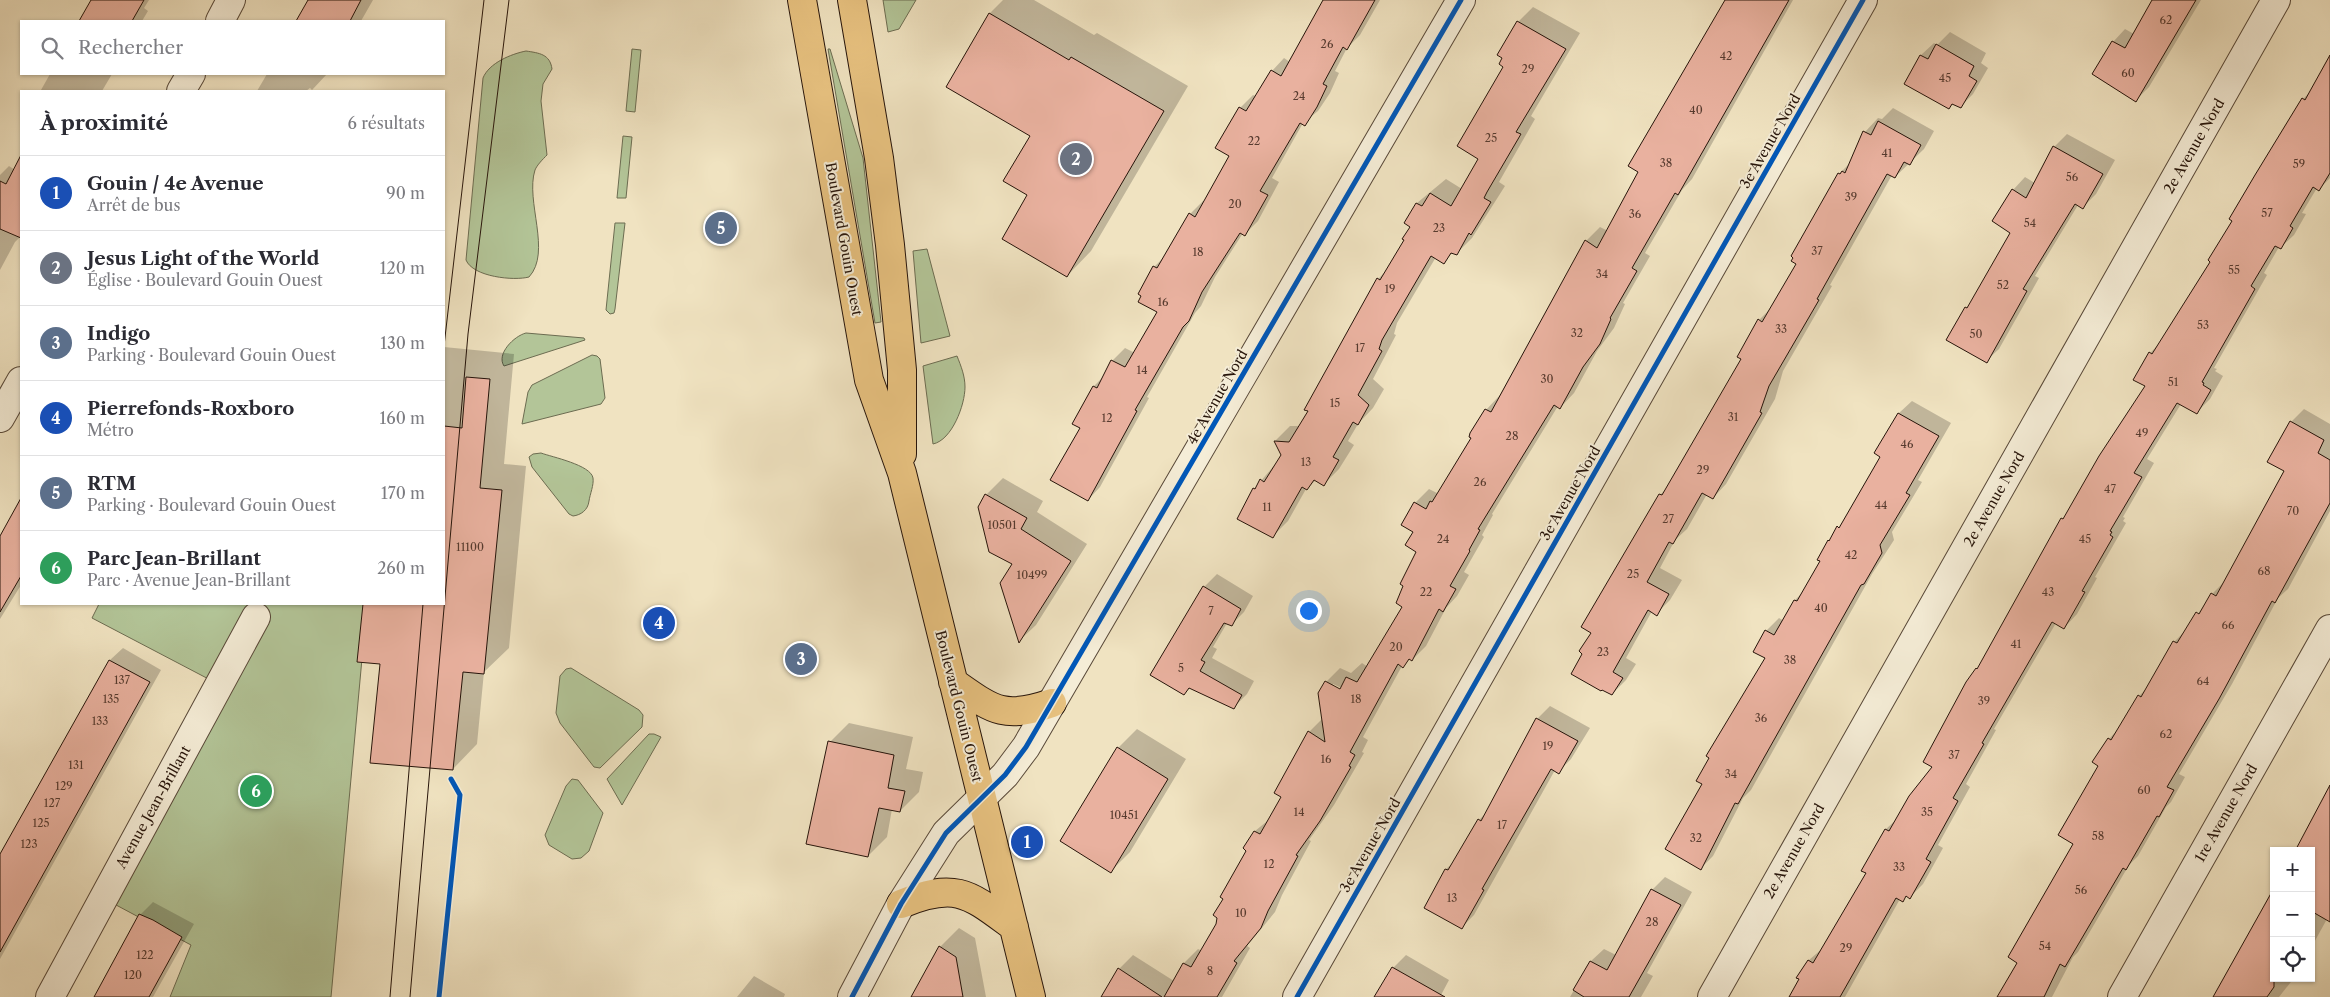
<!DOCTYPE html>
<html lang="fr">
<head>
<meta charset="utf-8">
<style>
	body { margin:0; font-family:"Libre Caslon Text",serif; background:#f2f2f3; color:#2b2b33 }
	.controls { position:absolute; right:15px; bottom:15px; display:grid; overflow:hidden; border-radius:0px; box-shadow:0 1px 4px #0004 }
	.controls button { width:45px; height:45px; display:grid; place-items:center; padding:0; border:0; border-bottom:1px solid #e1e1e2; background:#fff; color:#2b2b33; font:25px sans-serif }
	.you { position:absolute; left:1308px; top:610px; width:18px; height:18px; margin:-12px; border:4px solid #fff; border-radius:50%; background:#1a73e8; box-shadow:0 0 0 8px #1a73e833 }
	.badge { display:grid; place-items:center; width:32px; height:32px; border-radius:50%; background:#db2777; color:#fff; font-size:16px; font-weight:700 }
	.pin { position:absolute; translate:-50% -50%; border:2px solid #fff; box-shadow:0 1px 5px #0006 }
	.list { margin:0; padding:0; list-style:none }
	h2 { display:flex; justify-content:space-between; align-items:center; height:65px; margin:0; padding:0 20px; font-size:21px }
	h2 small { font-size:16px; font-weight:400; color:#7c7c81 }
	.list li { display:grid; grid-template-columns:32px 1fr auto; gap:15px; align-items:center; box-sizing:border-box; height:75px; padding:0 20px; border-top:1px solid #e1e1e2 }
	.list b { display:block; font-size:19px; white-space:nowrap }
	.list p { margin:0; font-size:16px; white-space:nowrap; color:#7c7c81 }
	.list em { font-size:16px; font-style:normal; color:#7c7c81 }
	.icon { flex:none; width:28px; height:28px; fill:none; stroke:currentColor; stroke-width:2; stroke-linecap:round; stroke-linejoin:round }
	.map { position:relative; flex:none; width:2330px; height:997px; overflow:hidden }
	.search { position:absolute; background:#fff; box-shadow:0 1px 4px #0004; left:20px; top:20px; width:425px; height:55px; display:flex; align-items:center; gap:12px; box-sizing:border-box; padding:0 18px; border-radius:0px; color:#7c7c81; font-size:19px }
	.panel { position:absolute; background:#fff; box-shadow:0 1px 4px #0004; left:20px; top:90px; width:425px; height:515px; border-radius:0px }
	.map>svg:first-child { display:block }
</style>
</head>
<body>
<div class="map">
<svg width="2330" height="997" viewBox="0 0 2330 997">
	<rect width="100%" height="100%" fill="#f0e3c1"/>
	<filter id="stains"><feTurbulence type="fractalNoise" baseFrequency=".004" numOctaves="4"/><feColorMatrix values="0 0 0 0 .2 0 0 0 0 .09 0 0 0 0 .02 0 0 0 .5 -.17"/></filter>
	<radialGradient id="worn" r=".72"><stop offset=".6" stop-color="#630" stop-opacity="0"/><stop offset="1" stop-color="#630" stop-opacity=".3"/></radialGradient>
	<path fill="#b3c598" stroke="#6c6c51" d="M883,0H916L899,29L888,32Z
		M632,49L641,50L635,112L626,111Z
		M828,49H830L863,158L881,322L875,323Z
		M526,51C539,53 550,54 552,69L543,84L541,101L547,155C543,159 537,165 535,170C525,201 552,252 529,277C514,281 473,277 466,260L483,78C489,63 511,54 526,51Z
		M623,136L632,137L626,198H617Z
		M615,223H625L615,309L614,313L610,314L606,310Z
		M927,249L950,336L921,343L913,251Z
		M526,333L584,338L585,340L504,366C496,354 514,336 526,333Z
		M592,355L597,356L600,359L605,398L601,404L522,424L528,392L532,385Z
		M957,356C961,366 965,376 965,387C965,405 952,440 933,444L923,366Z
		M541,453C552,457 591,465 593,478C594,485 590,494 589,501C588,510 581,515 573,516L569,514L532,467L529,457L533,454Z
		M99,604H367L331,997H170L191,945L103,898L220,685L92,618Z
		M571,668L639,710L643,715L642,727L600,768L594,767L560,723L556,713L560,676L566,669Z
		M649,734H654L661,737L622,805L607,779Z
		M572,779L578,780L603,813L589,851L581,858L572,859L549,845L545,835L566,786Z"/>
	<path fill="#0003" fill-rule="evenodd" d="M93,0H149L144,8L148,11L142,21H80Z
		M307,0H373L361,21H298L309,1Z
		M1003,0H1034L1094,35L1097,33L1188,86L1091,251L1067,276L1031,136L947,86L990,13Z
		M1330,0H1380L1360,35L1347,48L1335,71L1339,73L1330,93L1318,111L1303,123L1272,178L1279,182L1258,221L1245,234L1243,233L1215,277L1201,306L1195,313L1147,397L1149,398L1100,487L1088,500L1081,428L1094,386L1104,376L1112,361L1125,348L1135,353L1158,312L1154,267L1166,255L1190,214L1203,201L1205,202L1231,155L1217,147L1240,108L1253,95L1256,96L1272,71L1284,58L1290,62Z
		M1725,0H1793L1692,179L1682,190L1645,253L1650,256L1623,303L1625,304L1614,328L1597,351L1574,393L1560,408L1558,406L1492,514L1493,515L1482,535L1484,537L1464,572L1469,575L1457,596L1446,608L1426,646L1412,660L1410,659L1402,666L1363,737L1368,740L1362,752L1364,753L1334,805L1309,840L1311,841L1282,895L1275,912L1247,946L1250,948L1222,997H1102L1119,969L1133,955L1174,981L1184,963L1198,949L1202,951L1217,924L1225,898L1248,850L1245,848L1255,831L1271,818L1283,796L1309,732L1323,718L1326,682L1340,668L1351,673L1362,663L1368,667L1404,606L1418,551L1415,531V503L1429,489L1439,494L1473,438L1471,434L1486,410L1500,395L1586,241L1600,227L1608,231L1640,172ZM1333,684L1346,690L1345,693L1333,686Z
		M2154,0H2201L2149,87L2136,100L2113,42L2125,29L2134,34Z
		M1533,7L1580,33L1531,116L1535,119L1499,182L1505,186L1472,238L1456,254L1453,252L1444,262L1436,257L1397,323L1394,334L1396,335L1373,379L1384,389L1373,408L1358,424L1348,441L1354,445L1339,469L1324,484L1316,480L1306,489L1288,521L1272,537L1254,489L1283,455L1275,441L1290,426H1300L1378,279L1387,270L1412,226L1406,223L1417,203L1446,179L1462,189L1480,158L1518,22Z
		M1950,32L1986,53L1981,63L1988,68L1973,94L1960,107L1953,104L1949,108L1906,83L1921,55L1934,43L1937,45Z
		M2330,58V178L2319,189L2317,188L2302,213L2306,214L2294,235L2280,248L2279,247L2264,273L2267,275L2214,368L2217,369L2215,371L2223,376L2210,399L2197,412L2181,404L2147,459L2154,463L2123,517L2125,518L2123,521L2126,523L2095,577L2097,578L2077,614L2064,628L2056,623L1994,729L1996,730L1966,784L1970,787L1938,845L1943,848L1923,884L1910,897L1907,896L1902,900L1900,899L1845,997H1790L1809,960L1823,948L1867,873L1863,870L1886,829L1899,817L1934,767L1967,683L1982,664L2062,519L2069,512L2147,386L2150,353L2163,340L2212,262L2303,99L2311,91Z
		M50,74H112L102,91H42L41,90Z
		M267,74H327L312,90L310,88L306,91H257Z
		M1893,108L1934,131L1924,149L1895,177L1892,175L1830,285L1832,286L1783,371L1775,399L1726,484L1713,498L1707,494L1687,529L1675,540L1660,568L1682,580L1670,600L1656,614L1652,611L1626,658L1636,664L1626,680L1612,694L1584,653L1592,632L1660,495L1669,486L1742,359L1759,320L1772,307L1798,263L1839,174L1851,162L1865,132L1878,118L1882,119Z
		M2067,134L2115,160L2096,194L2083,207L2078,205L2035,276L2039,278L1999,349L1986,361L1966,308L1973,301L2011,232L2013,190L2025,177L2035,183L2054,147Z
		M21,158V236L15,242L0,270V175L9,166L15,170Z
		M444,347L514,354L504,464L526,466L509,648L484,672L477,744L453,769L381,662L358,660L364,604H444Z
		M1912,401L1951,423L1918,480L1922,482L1892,532L1894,540L1872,574L1751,790L1743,798L1713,856L1700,869L1703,783L1767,658L1766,631L1779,618L1784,621L1795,600L1804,591L1821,561L1829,541L1844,521L1882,456L1875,453L1899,413Z
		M2304,409L2330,424V511L2288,589L2278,598L2232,684L2179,774L2185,777L2171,802L2166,807L2138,856L2129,865L2078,952L2073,957L2052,997H1999L2019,962L2075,843L2109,739L2121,726L2139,696L2148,687L2174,642L2187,629L2212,594L2225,581L2286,471L2291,422Z
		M1003,478L1043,501L1037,512L1087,544L1036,625L1019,641L1014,564L986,495Z
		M21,502V585L0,619V540Z
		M1217,574L1253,596L1244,612L1231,625L1227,623L1213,647L1217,649L1212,658L1254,681L1247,694L1234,707L1191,687L1184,694L1204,587Z
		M123,648L161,670L0,959V857L110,660Z
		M1550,706L1590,728L1571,759L1558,772L1555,770L1474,915L1462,927L1426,907L1446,869L1456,860L1479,820L1488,811L1537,719Z
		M849,723L913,737L906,769L923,772L919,792L900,811L892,809L887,837L868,856L830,742Z
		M1137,729L1186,759L1130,852L1111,871L1118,748Z
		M2330,792V918L2327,919L2311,948V851Z
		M1665,877L1692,892L1647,973L1653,976L1641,997H1570L1591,961L1604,949L1616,955L1652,890Z
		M153,902L194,924L153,997H95L140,915Z
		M959,928L975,938L986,997H912L940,947Z
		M1406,955L1449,980L1440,997H1381L1377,994L1393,968Z
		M754,976L785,994L784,997H737Z
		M2274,978H2294L2279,997H2213Z"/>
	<path fill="#e9b19f" stroke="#26140a" d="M91,0H144L132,21H79Z
		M308,0H361L350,21H296Z
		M1323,0H1375L1347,50L1343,47L1323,84L1327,86L1317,107L1305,126L1300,123L1260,191L1268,195L1245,236L1240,233L1202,292L1189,321L1183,327L1135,410L1137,411L1088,501L1050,480L1080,428L1072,424L1093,386L1097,388L1111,360L1125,367L1157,312L1138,302L1141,296L1138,294L1153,266L1157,268L1189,213L1195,217L1229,156L1215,148L1239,107L1246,111L1271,70L1281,76Z
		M1725,0H1789L1678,195L1675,193L1632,268L1637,271L1610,318L1611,319L1600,344L1583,367L1560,409L1554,405L1478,529L1480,530L1469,550L1470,551L1450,586L1456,589L1443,612L1439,609L1412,661L1409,659L1403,668L1398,664L1350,752L1355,755L1349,766L1351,767L1320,821L1296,855L1298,856L1268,911L1261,928L1234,961L1237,963L1217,997H1164L1183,963L1191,967L1216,924L1217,918L1213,915L1223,899L1220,897L1246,851L1243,848L1254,831L1260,834L1281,797L1274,793L1308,731L1325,742L1318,693L1325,681L1340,689L1346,677L1357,682L1402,607L1396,603L1403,586L1400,584L1416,552L1405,545L1413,532L1401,525L1414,502L1426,509L1430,501L1432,502L1471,438L1469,437L1470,433L1485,409L1491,412L1585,240L1597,248L1638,172L1628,166Z
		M2152,0H2196L2136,102L2092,74L2112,41L2125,48Z
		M989,13L1069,60L1071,57L1164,111L1067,277L1002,239L1027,195L1003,181L1030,136L946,87Z
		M1517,21L1566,49L1516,132L1521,134L1487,192L1484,198L1491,202L1471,235L1469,233L1457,255L1451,253L1444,264L1431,256L1382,340L1379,349L1382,351L1358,395L1369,405L1358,425L1353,422L1333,457L1339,460L1324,486L1314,480L1307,490L1302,487L1273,538L1237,519L1253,488L1255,489L1260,479L1264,482L1281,455L1274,441L1289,442L1308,411L1304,410L1377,278L1380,280L1404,240L1402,239L1410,227L1404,223L1416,203L1422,206L1430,193L1451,206L1478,159L1457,146L1503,67L1499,64L1502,58L1497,55Z
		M1936,44L1974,66L1969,76L1977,81L1961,108L1952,104L1949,109L1904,84L1920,55L1928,59Z
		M2330,55V173L2319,191L2313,187L2290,226L2293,228L2281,249L2275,246L2251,286L2255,289L2202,382L2204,383L2203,385L2211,390L2197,414L2177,403L2134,473L2142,477L2110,531L2112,532L2110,535L2113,537L2082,591L2085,592L2064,629L2052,622L1982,743L1984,744L1953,798L1958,801L1926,859L1931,862L1910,899L1906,896L1903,902L1896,898L1840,997H1789L1799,979L1796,978L1808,960L1813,963L1866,873L1861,871L1885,829L1889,831L1909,796L1932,767L1923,762L1966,682L1976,668L1977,669L2061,518L2063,519L2099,456L2145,386L2133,380L2149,352L2152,354L2210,262L2208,260L2232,221L2229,219L2255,175L2302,98L2305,100Z
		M1878,121L1921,145L1910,165L1904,162L1895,178L1887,174L1817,299L1819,300L1769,386L1760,412L1762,413L1713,499L1702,493L1673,544L1669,542L1647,582L1669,594L1657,616L1648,610L1613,672L1623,678L1612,695L1602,690L1601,691L1571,674L1582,654L1579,651L1591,633L1581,627L1659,494L1662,495L1741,359L1737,357L1758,319L1762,322L1796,264L1791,261L1793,258L1791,256L1829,189L1838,173L1840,174L1842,171L1845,173L1863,131L1871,135Z
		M2053,146L2103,174L2083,209L2075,204L2023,289L2027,291L1987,363L1946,340L1965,307L1967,308L2010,233L1992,221L2012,189L2026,198Z
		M21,155V238L0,229V181L6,184Z
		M466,377L490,379L480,488L502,490L484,674L463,672L453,770L370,763L380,664L357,662L363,604H444V426L462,428Z
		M1898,413L1939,436L1906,493L1910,495L1880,545L1882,553L1864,584L1861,585L1738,804L1735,803L1701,870L1665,849L1702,784L1696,781L1709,758L1706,756L1765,658L1753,652L1765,630L1774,635L1794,600L1797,601L1820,561L1817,560L1828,540L1829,541L1837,526L1839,528L1880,457L1874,453Z
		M2290,421L2324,440L2318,453L2330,460V503L2275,603L2272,601L2219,699L2167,787L2174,790L2159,817L2157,816L2126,870L2123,868L2065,967L2060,964L2044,997H1997L2017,963L2008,957L2073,844L2058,835L2098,766L2092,762L2108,738L2111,740L2138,695L2141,697L2173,641L2177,643L2196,612L2199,614L2211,593L2216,596L2284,471L2267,462Z
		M985,494L1027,518L1021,529L1071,561L1019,643L1000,583L1012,564L989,552L978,507Z
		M21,498V576L0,612V536Z
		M1203,586L1241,609L1232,626L1224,623L1201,660L1205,662L1200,671L1242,695L1234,709L1189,688L1184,695L1150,675Z
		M109,660L150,682L0,952V854Z
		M1536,718L1578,741L1559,774L1551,769L1482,889L1484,890L1462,929L1424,908L1445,869L1448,870L1478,819L1481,821Z
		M828,741L894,755L888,788L905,791L900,812L879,808L868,857L806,844Z
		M1117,747L1168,779L1111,873L1060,841Z
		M2330,785V922L2311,911V851H2295Z
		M2274,888V987L2267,997H2213Z
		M1651,889L1681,905L1629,997H1584L1573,990L1590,961L1607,970Z
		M139,914L153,920L182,937L149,997H94Z
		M939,946L956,957L963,997H911Z
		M1392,967L1445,997H1374Z
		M1118,968L1162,997H1101Z"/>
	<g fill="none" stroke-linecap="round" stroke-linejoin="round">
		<defs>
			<path id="minor" d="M220,21L231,0
				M181,91L191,74
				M0,418L21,381
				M50,997L256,617
				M852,997L901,904L946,833L1005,775L1026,747L1461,0
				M1297,997L1863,0
				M1712,997L2276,0
				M2122,997L2330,629"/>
			<path id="major" d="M802,0L869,380L902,473L1031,997
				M852,0L879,158L890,245L902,370V454
				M953,682C993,710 1003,720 1052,703
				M901,904C957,881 969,894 1014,927"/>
		</defs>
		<use href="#minor" stroke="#584838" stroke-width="30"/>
		<use href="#major" stroke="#26140a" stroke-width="30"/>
		<use href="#minor" stroke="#f5edd7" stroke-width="28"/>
		<use href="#major" stroke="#e8c280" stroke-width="28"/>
		<path stroke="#26140a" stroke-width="1" d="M444,346L484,0
			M390,997L423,604
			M410,997L468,334L509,0"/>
		<defs>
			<path id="cycleway" d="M439,997L460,795L451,779
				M852,997L901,904L946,833L1005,775L1026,747L1461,0
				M1297,997L1863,0"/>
		</defs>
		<use href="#cycleway" stroke="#f5edd7" stroke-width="8"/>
		<use href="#cycleway" stroke="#0057b8" stroke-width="5"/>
	</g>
	<g text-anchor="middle" stroke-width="4" stroke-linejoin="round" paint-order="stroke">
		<g font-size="11" fill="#573b2f">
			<text x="2166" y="24">62</text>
			<text x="1327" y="48">26</text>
			<text x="1726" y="60">42</text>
			<text x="1528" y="73">29</text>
			<text x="2128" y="77">60</text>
			<text x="1945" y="82">45</text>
			<text x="1299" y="100">24</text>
			<text x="1696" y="114">40</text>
			<text x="1491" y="142">25</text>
			<text x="1254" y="145">22</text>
			<text x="1887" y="157">41</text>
			<text x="1666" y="167">38</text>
			<text x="2299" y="168">59</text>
			<text x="2072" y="181">56</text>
			<text x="1851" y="201">39</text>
			<text x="1235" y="208">20</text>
			<text x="2267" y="217">57</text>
			<text x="1635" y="218">36</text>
			<text x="2030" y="227">54</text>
			<text x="1439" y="232">23</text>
			<text x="1817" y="255">37</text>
			<text x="1198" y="256">18</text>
			<text x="2234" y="274">55</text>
			<text x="1602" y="278">34</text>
			<text x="2003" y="289">52</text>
			<text x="1390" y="293">19</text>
			<text x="1163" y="306">16</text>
			<text x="2203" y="329">53</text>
			<text x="1781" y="333">33</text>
			<text x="1577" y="337">32</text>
			<text x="1976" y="338">50</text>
			<text x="1360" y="352">17</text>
			<text x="1142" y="374">14</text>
			<text x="1547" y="383">30</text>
			<text x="2173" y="386">51</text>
			<text x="1335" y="407">15</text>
			<text x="1733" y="421">31</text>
			<text x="1107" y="422">12</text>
			<text x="2142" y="437">49</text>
			<text x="1512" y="440">28</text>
			<text x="1907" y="448">46</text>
			<text x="1306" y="466">13</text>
			<text x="1703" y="474">29</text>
			<text x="1480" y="486">26</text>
			<text x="2110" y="493">47</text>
			<text x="1881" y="509">44</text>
			<text x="1267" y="511">11</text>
			<text x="2293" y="515">70</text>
			<text x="1668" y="523">27</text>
			<text x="1002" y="529">10501</text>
			<text x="1443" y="543">24</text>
			<text x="2085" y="543">45</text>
			<text x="470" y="551">11100</text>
			<text x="1851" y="559">42</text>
			<text x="2264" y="575">68</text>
			<text x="1633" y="578">25</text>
			<text x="1032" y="579">10499</text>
			<text x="1426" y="596">22</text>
			<text x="2048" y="596">43</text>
			<text x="1821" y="612">40</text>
			<text x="1211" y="615">7</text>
			<text x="2228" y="629">66</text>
			<text x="2016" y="648">41</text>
			<text x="1396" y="651">20</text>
			<text x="1603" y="656">23</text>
			<text x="1790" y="664">38</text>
			<text x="1181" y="672">5</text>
			<text x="122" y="684">137</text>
			<text x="2203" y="685">64</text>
			<text x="111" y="703">135</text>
			<text x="1356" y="703">18</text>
			<text x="1984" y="705">39</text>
			<text x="1761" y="722">36</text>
			<text x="100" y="725">133</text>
			<text x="2166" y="738">62</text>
			<text x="1548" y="750">19</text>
			<text x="1954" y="759">37</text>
			<text x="1326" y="763">16</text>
			<text x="76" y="769">131</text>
			<text x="1731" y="778">34</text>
			<text x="64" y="790">129</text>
			<text x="2144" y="794">60</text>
			<text x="52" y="807">127</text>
			<text x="1299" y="816">14</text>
			<text x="1927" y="816">35</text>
			<text x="1124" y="819">10451</text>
			<text x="41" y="827">125</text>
			<text x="1502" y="829">17</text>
			<text x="2098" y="840">58</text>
			<text x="1696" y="842">32</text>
			<text x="29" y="848">123</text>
			<text x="1269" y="868">12</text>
			<text x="1899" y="871">33</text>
			<text x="2081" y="894">56</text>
			<text x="1452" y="902">13</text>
			<text x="1241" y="917">10</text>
			<text x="1652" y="926">28</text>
			<text x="2045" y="950">54</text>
			<text x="1846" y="952">29</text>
			<text x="145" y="959">122</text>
			<text x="1210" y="975">8</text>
			<text x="133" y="979">120</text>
		</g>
		<g font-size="14" fill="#26140a" stroke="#f5edd7">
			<text transform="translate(1770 141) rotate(-60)" y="5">3e Avenue Nord</text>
			<text transform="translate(2194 146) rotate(-60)" y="5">2e Avenue Nord</text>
			<text transform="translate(844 239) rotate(80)" y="5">Boulevard Gouin Ouest</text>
			<text transform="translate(1217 397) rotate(-60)" y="5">4e Avenue Nord</text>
			<text transform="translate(1570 493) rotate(-60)" y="5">3e Avenue Nord</text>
			<text transform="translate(1994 499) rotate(-60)" y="5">2e Avenue Nord</text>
			<text transform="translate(959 706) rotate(76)" y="5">Boulevard Gouin Ouest</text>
			<text transform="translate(153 807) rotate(-61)" y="5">Avenue Jean-Brillant</text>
			<text transform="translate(2226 813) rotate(-60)" y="5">1re Avenue Nord</text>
			<text transform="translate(1370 845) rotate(-60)" y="5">3e Avenue Nord</text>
			<text transform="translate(1794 851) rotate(-60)" y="5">2e Avenue Nord</text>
		</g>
	</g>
	<rect width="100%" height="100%" filter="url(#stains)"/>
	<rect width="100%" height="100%" fill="url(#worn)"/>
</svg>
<div class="controls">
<button>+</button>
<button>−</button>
<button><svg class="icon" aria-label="locate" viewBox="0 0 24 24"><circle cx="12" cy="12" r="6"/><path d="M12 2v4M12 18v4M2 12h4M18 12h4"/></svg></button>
</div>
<div class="you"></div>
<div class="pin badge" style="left:1027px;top:842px;background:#1a4fb4">1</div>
<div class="pin badge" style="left:1076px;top:159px;background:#6b7280">2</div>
<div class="pin badge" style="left:801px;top:659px;background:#5c6f8a">3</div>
<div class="pin badge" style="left:659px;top:623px;background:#1a4fb4">4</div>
<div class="pin badge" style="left:721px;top:228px;background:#5c6f8a">5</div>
<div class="pin badge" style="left:256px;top:791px;background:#2e9e5b">6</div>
<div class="search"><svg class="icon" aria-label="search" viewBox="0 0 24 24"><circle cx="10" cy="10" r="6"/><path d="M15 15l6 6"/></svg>Rechercher</div>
<section class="panel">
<h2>À proximité<small>6 résultats</small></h2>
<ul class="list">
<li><span class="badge" style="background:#1a4fb4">1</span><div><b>Gouin / 4e Avenue</b><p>Arrêt de bus</p></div><em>90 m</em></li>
<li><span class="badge" style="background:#6b7280">2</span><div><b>Jesus Light of the World</b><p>Église · Boulevard Gouin Ouest</p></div><em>120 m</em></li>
<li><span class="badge" style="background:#5c6f8a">3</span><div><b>Indigo</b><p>Parking · Boulevard Gouin Ouest</p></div><em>130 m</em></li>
<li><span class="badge" style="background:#1a4fb4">4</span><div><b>Pierrefonds-Roxboro</b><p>Métro</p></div><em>160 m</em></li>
<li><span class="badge" style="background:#5c6f8a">5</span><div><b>RTM</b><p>Parking · Boulevard Gouin Ouest</p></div><em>170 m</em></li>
<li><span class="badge" style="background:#2e9e5b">6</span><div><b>Parc Jean-Brillant</b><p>Parc · Avenue Jean-Brillant</p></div><em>260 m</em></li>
</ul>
</section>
</div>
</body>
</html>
